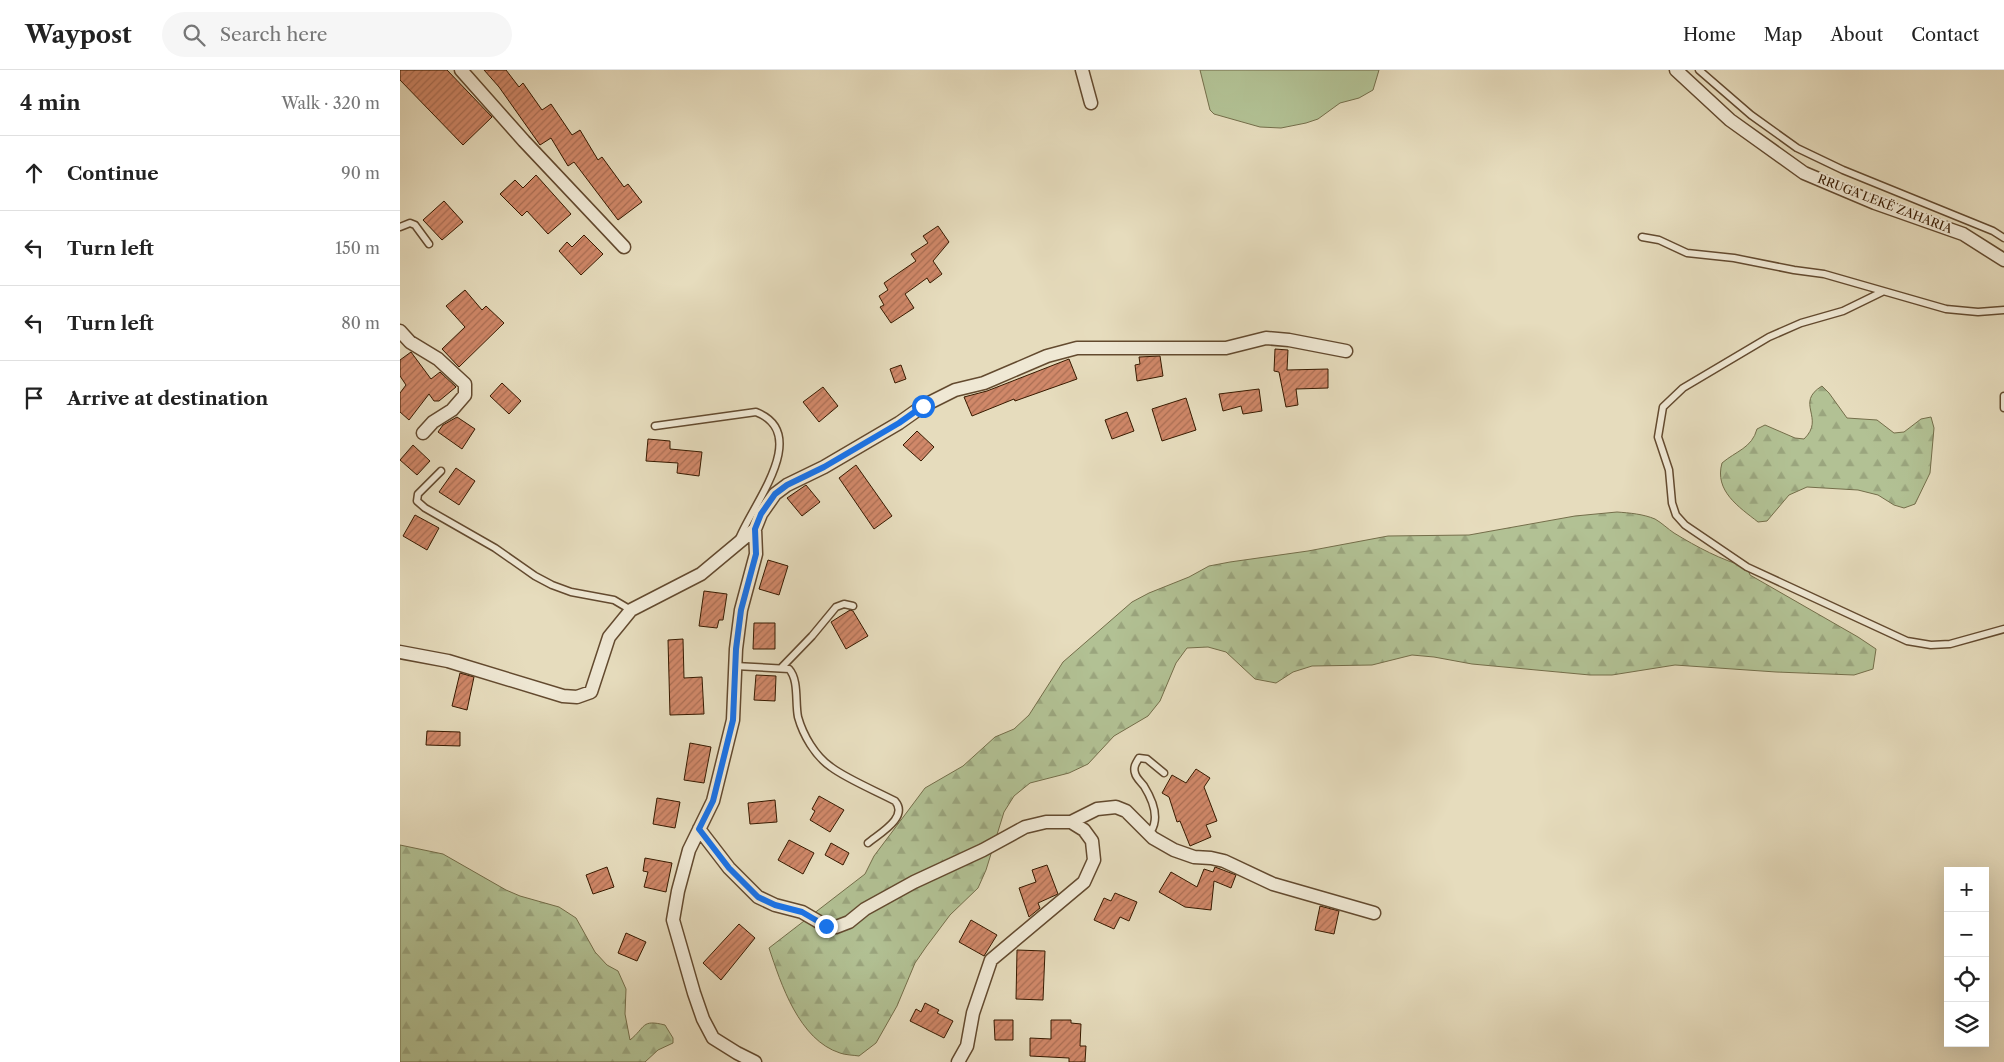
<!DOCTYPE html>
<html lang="en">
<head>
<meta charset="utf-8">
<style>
	body { margin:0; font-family:"Libre Caslon Text",serif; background:#f6f6f6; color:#222 }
	.controls { position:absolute; right:15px; bottom:15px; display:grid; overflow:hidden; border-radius:0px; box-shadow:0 5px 20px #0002 }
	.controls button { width:45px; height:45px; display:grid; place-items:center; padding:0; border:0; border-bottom:1px solid #e0e0e0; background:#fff; color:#222; font:25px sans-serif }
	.stop { position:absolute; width:15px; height:15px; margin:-11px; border:4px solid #1a73e8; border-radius:50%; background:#fff }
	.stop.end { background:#1a73e8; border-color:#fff; box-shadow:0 1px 5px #0008 }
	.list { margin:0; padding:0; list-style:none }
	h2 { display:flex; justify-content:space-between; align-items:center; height:65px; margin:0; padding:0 20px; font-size:21px }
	h2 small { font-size:16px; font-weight:400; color:#767676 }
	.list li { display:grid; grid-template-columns:32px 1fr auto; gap:15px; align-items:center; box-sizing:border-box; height:75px; padding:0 20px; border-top:1px solid #e0e0e0 }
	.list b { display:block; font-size:19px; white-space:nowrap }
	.list em { font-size:16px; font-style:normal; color:#767676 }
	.icon { flex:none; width:28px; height:28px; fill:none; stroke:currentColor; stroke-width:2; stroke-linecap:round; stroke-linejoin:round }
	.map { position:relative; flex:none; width:1604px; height:992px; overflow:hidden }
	header { display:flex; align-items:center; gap:30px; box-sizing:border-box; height:70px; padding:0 25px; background:#fff; border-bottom:1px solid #e0e0e0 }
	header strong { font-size:24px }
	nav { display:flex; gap:28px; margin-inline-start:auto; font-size:18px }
	.search { width:350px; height:45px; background:#f6f6f6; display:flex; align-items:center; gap:12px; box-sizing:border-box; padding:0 18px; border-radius:28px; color:#767676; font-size:19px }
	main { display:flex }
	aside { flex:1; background:#fff }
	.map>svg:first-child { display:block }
</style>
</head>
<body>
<header>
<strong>Waypost</strong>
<div class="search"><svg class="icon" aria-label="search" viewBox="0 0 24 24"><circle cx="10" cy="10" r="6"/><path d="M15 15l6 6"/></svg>Search here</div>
<nav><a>Home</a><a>Map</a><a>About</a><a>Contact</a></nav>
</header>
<main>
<aside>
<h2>4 min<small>Walk · 320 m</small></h2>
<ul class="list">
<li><svg class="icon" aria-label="ahead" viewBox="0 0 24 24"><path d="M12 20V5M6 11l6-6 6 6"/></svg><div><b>Continue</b></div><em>90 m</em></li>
<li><svg class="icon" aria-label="left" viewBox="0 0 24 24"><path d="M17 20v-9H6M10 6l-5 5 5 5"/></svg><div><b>Turn left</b></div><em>150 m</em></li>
<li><svg class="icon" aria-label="left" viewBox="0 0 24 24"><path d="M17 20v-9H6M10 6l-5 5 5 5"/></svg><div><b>Turn left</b></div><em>80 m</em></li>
<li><svg class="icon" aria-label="arrive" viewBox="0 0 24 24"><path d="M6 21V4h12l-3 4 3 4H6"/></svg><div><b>Arrive at destination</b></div></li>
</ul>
</aside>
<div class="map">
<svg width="1604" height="992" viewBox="0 0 1604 992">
	<defs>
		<pattern id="forest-firs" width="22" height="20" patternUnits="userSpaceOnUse" patternTransform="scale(1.25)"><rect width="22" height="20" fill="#b2c194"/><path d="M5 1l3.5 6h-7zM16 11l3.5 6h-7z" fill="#9aa57e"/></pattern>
		<pattern id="building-hatch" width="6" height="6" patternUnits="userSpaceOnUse" patternTransform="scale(1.25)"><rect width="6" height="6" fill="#d08869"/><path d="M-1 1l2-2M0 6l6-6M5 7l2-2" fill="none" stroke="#aa6e54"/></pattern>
	</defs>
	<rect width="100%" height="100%" fill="#e6dcbd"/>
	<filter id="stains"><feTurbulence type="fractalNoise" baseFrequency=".004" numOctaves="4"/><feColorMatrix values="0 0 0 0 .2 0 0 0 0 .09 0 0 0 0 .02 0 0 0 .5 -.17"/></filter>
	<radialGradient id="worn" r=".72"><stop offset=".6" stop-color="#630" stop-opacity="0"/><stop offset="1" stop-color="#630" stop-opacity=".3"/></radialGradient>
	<path fill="#b2c194" stroke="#746e4a" d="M800,0H979L973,20L959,28L940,33L918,49L906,53L881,58L860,57L814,44L810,40Z"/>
	<path fill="url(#forest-firs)" stroke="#746e4a" d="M1422,316L1429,323L1447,348L1477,350L1494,363L1504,362L1521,349L1531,347L1534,358L1530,403L1515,434L1504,438L1494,435L1478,425L1458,420L1407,417L1389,425L1367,451L1358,452C1339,437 1314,421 1322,393C1336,381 1352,378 1357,359L1365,355L1395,368L1404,369C1426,348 1394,333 1422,316Z
		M1217,442C1230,443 1243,444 1255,449C1262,453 1268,459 1274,463C1297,477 1321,490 1347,497L1350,505L1458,567L1476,579L1473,599L1454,605L1376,602L1275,595L1212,605H1190L1072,594L1034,587L1012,585L972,595L912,596L893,602L876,613L855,609L826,582L808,577L787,578L776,593L760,631L748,646L714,666L688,694L669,703L630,713L614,726L604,742L586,800L578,818L550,845L526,877L515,893L497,936L476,973L459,986C453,985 445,985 440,983C399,970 381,914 369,878L465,804L474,786L525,718L563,696L595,667L614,659L629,645L663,592L732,532L749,523L789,507L809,496L830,492L908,481L988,466L1069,465L1175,446Z
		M0,775L43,784L106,820L120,826L159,837L176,848L195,882L207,895L218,901L226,919L225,944L230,970C246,957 241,949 265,955L273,968V973L258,980L245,992H0Z"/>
	<path fill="url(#building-hatch)" stroke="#371a00" d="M0,0H47L92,47L63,75L0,10Z
		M84,0H106L119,17L123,13L142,40L151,34L172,65L180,60L198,90L202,87L224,117L228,114L242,132L218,150L174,92L168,96L151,68L140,75L99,17Z
		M136,105L171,144L148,164L127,141L122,146L100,124L115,110L123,118Z
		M44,131L63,152L42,170L23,150Z
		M538,156L549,172L533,191L542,204L530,213L527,208L505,224L514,238L491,253L480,237L484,235L479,226L488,220L484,213L516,191L511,184L528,173L523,166Z
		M184,165L203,184L181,205L159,181L167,172L172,177Z
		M65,220L82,240L86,236L104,253L59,297L42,279L65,257L46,236Z
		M875,279L888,280L887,300L928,299V318L896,319L898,335L886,337L879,302L874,301Z
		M11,282L31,309L40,302L56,317L39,331H34L29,324L9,350L0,342V323L6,315L0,306V290Z
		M760,286L763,306L737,311L735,295L740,294L739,287Z
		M669,289L677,309L615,331L614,329L572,346L564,327L587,321Z
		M501,295L506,309L495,313L490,299Z
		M102,313L121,331L109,344L90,326Z
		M423,317L438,336L419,352L403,332Z
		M859,319L862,341L843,344L841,336L823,341L819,324Z
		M786,328L796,360L762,371L752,339Z
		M727,342L734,361L712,369L705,350Z
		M57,347L75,359L62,379L38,362L43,355Z
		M517,361L534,377L521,391L503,375Z
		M248,369L270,371V379L302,382L299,406L277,403L278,393L246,391Z
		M13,375L30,391L17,405L0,390Z
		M456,395L492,446L474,459L439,408Z
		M56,398L75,411L59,435L39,422Z
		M406,415L420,432L402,446L387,428Z
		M15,445L39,458L27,480L3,466Z
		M368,490L388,496L379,525L359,519Z
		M304,521L327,524L323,550H319L317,558L299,556Z
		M450,540L453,541L468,566L446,579L431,552Z
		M354,553H375V579H353Z
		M283,569L284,608L302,607L304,644L270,645L268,570Z
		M60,603L74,607L67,640L52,636Z
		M356,605L376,606L375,631L354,630Z
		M27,661L60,662V676L26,675Z
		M290,673L311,677L304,713L284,710Z
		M796,699L810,708L804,717L817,751L806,755L811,767L790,776L780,751L777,752L769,727L762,723L772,705L786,713Z
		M419,726L444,740L430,762L410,750L415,741L412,739Z
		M257,728L280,732L275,758L253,754Z
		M375,730L377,752L350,754L348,733Z
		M389,770L414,783L403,804L378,790Z
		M431,773L449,783L443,795L425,785Z
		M245,788L272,793L266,822L244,817L248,802L243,801Z
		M647,795L658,824L638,833L640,838L629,847L619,818L636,812L632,800Z
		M207,797L214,817L193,824L186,805Z
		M815,797L836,805L831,818L814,811L811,840L785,837L759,822L771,802L797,817L804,799L813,802Z
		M715,823L737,832L729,851L720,847L714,859L694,850L704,828L711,831Z
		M920,836L939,841L934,864L915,860Z
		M571,850L597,865L584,886L559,872Z
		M339,854L355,868L321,910L303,893Z
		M226,863L246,872L237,891L218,883Z
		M617,880L645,881L643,930L616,929Z
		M525,933L539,940L537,943L553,951L544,968L510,951L516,939L521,942Z
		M594,950H613V970H595Z
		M651,950H671V953L681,954L680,976H686L685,992H669V988L630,986V968L651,969Z"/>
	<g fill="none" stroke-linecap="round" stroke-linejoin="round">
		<defs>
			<path id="service" d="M1299,0L1351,45L1397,78L1443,100L1593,161L1604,168
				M0,157L10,153L15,155L29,174
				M1242,167L1259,170L1287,183L1334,188L1394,200L1424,204L1546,239L1578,242L1604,240
				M1482,222L1443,241L1401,253L1369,267L1283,318L1263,337L1258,367L1269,400L1272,433L1276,445L1285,455L1347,497L1507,571L1531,575L1550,574L1604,559
				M1604,326V338
				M255,356L356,342C412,364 352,435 339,469
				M41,401L18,424L17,431L25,438L95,478L135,506L152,515L171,522L214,530L231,540
				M335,596L389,599C399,610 395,632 398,647C403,665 415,686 431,697C447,709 476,721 495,731C509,747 480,763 468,773
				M382,597L412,566L436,537L444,534L453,536
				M746,761H751C760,747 752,729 744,716C741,712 736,708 735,703C733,697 736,693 739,688L747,689L764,703"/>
			<path id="minor" d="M61,0L124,71L224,177
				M682,0L691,33
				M1276,0L1330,50L1404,103L1475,133L1563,164L1604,190
				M0,261L10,272L38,289L65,314V325L52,340L33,352L23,363
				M355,459L356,484L341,540L336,579L333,650L313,731L289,780L278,821L273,850L294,923L303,949L313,968L337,983L355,992
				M0,582L48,591L163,626L177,627L191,622L209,567L231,540L301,504L355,459L361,444L375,424L387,415L424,397L499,353L523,336L555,320L584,313L647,286L677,278H826L866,268L889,270L946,281
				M671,752L697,739L716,737L726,741L753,768L774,780L794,787L811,788L824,791L873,814L974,843
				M299,759L329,798L358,827L375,835L402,842L426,856L436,857L449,852L465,839L514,812L583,780L625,757L646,752H671L684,760L692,771L694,790L684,812L591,890L573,943L567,976L558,992"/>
		</defs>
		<use href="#service" stroke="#634a2f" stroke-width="9"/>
		<use href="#minor" stroke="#634a2f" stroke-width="15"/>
		<use href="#service" stroke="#efe8d4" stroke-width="6"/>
		<use href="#minor" stroke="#efe8d4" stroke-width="12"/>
	</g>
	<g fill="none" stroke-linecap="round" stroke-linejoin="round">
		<path stroke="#1a73e8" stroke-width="6" d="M426,856L402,842L375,835L358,827L329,798L299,759L313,731L333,650L336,579L341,540L356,484L355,459L361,444L375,424L387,415L424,397L499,353L523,336"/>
	</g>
	<g text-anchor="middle" stroke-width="4" stroke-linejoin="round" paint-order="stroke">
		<g font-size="12" fill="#371a00" stroke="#efe8d4">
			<text transform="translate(1485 134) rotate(21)" y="4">RRUGA LEKË ZAHARIA</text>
		</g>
	</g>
	<rect width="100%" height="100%" filter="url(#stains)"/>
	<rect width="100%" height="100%" fill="url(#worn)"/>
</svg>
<div class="controls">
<button>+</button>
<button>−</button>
<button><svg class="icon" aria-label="locate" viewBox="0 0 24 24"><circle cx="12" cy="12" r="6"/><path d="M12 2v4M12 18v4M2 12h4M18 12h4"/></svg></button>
<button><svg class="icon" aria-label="layers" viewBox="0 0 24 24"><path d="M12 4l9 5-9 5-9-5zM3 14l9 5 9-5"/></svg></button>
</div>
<div class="stop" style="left:523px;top:336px"></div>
<div class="stop end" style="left:426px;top:856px"></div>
</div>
</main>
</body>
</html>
